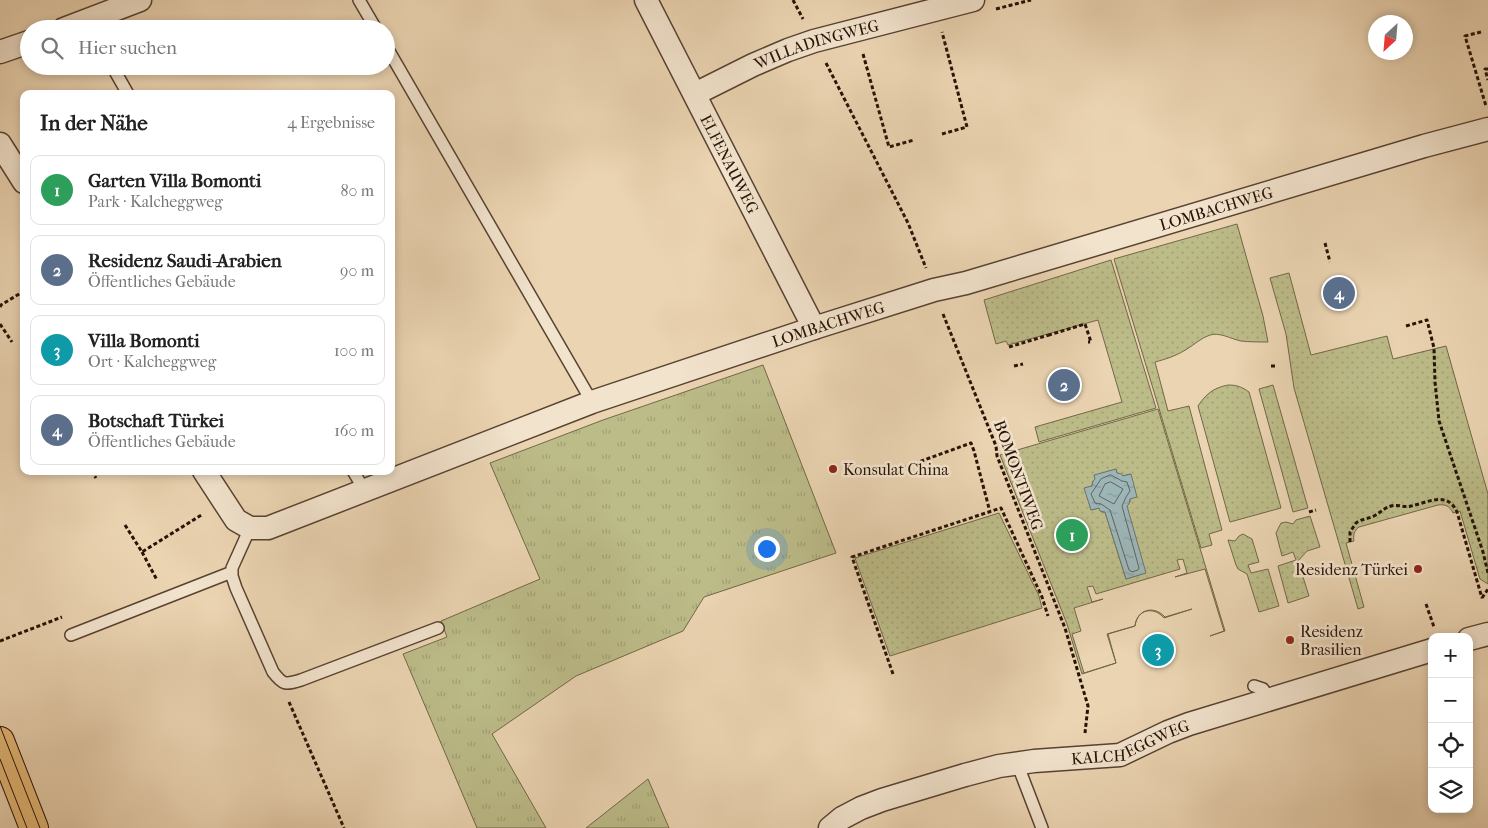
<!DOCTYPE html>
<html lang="de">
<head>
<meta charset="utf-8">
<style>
	body { margin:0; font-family:"IM FELL French Canon",serif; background:#f2f2f2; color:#222 }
	.controls { position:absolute; right:15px; bottom:15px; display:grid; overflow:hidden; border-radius:10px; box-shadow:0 2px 8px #0003 }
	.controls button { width:45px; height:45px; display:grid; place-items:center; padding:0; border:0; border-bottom:1px solid #e0e0e0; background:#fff; color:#222; font:25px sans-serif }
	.compass { position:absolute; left:1368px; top:15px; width:45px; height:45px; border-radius:50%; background:#fff; box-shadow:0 2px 8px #0003; rotate:206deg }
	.you { position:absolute; left:766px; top:548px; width:18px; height:18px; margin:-12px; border:4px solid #fff; border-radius:50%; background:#1a73e8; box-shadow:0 0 0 8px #1a73e833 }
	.badge { display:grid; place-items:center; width:32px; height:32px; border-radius:50%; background:#8f2418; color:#fff; font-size:16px; font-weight:700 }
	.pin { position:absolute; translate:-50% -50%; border:2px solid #fff; box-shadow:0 1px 5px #0006 }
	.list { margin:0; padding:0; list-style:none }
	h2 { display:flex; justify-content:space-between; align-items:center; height:65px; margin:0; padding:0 20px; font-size:21px }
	h2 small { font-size:16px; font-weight:400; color:#767676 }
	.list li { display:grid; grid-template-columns:32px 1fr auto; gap:15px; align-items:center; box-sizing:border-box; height:70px; margin:0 10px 10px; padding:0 10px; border:1px solid #e0e0e0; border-radius:10px }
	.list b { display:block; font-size:19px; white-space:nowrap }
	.list p { margin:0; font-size:16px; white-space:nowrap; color:#767676 }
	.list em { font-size:16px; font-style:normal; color:#767676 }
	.icon { flex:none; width:28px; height:28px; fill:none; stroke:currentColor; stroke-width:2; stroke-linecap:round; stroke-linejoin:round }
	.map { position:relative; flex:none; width:1488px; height:828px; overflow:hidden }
	.search { position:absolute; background:#fff; box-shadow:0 2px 8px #0003; left:20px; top:20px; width:375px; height:55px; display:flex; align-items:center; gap:12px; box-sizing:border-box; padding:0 18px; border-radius:28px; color:#767676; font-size:19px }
	.panel { position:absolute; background:#fff; box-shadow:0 2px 8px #0003; left:20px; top:90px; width:375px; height:385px; border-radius:10px }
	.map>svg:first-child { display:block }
</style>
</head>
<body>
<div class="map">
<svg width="1488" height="828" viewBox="0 0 1488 828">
	<defs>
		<pattern id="grass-tufts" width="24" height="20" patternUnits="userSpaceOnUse" patternTransform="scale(1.25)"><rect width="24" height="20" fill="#bcbc89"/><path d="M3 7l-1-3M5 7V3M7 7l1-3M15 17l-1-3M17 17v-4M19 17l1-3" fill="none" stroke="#a2a175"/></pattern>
		<pattern id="park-dots" width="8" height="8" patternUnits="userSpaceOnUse" patternTransform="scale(1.25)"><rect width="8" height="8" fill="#bcbc89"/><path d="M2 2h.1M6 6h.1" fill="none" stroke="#a2a175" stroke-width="1.8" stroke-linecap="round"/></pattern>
		<pattern id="water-ripples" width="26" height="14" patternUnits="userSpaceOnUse" patternTransform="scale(1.25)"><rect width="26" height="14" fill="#9cb5b7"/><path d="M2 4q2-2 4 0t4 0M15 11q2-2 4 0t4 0" fill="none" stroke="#869b9c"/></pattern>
	</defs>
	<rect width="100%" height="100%" fill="#ebd4b2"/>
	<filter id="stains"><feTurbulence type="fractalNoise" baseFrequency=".004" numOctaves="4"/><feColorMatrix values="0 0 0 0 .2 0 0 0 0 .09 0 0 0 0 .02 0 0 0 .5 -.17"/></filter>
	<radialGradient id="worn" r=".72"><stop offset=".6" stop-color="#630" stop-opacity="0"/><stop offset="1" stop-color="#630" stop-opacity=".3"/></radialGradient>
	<path fill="url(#grass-tufts)" stroke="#726748" d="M763,365L836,553L704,597L683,631L576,676L492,734L546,828H477L403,654L447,637L441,621L540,579L490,463L603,420Z
		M648,779L669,828H586Z"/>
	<path fill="url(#park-dots)" stroke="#726748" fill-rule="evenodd" d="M1237,224L1263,316L1268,342C1259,342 1250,342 1241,341C1231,339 1220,332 1210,335C1201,338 1195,344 1187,349C1176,356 1166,359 1155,362L1168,411L1189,406L1222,530L1209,534L1212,545L1201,548L1114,259Z
		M1111,260L1156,408L1039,442L1035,427L1122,402L1098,320L1008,345L1006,341L996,344L984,300Z
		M1289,273L1311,355L1387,336L1393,359L1446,346L1488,494V584L1480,579L1460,511L1453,513C1450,506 1445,504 1438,505L1359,527C1354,531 1353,535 1354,541L1346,543L1364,607L1358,609L1294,388L1286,334L1270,278Z
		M1228,385C1237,385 1242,387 1249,392L1281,508L1230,522L1198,406C1206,394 1213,388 1228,385Z
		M1273,385L1308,508L1293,512L1259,389Z
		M1158,409L1225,631L1210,636L1224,631L1205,569L1175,577L1187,573L1183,559L1177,560L1180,569L1096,594L1093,586L1087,587L1092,602L1103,599L1074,608L1081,631L1072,634L1084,673L1116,663L1107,634L1135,626C1137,609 1154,605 1165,617L1192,609L1164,618C1154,606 1137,609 1135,626L1108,634L1116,663L1082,674L1067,624L1000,455ZM1116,469L1117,473L1123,476L1130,474V502L1126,505L1145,573L1126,579L1105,512H1102L1099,508L1091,510L1085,488L1092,486L1093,481L1096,479L1094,476Z
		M999,513L1039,596L1042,608L890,656L855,558Z
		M1310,516L1320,547L1307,551L1298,561L1309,596L1288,603L1278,566L1296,560L1293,552L1282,556L1276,533L1281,523L1286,522L1293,524L1296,520Z
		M1243,534L1252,539L1259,562L1248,565L1251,573L1268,569L1279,606L1259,612L1247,574L1238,569L1236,565L1228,540L1235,541L1239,536Z"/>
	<path fill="url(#water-ripples)" stroke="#6d7470" d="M1116,469L1117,473L1122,474L1123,476L1131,474L1137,497L1130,499L1129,504L1127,506L1146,573L1126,579L1105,512L1100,511L1099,508L1091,510L1084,488L1092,486L1093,481L1095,479L1094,475Z"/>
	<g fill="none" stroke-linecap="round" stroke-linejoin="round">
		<path stroke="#62645e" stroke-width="1" d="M1111,475L1122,481L1127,482L1130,491L1126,497L1122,506L1139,568L1138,570L1132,572L1129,570L1110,510L1101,504L1095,503L1091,494L1101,479Z
			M1111,482L1123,489L1114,504L1099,496L1105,484Z"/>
		<defs>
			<path id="service" d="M359,0L376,29
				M386,46L592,402
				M112,66L128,94
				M353,471L365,491
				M250,528L232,568V576L236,588L273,672C283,685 285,685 301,680L438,628
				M71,635L232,572
				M1254,686L1263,689L1270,700
				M1017,763L1042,828"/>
			<g id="minor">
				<path id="s1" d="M646,0L814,328"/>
				<path d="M64,29L140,0"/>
				<path d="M0,52L29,42"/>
				<path id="s2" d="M695,94L753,65L788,50L814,41L973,0"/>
				<path d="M0,144L24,182"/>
				<path id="s3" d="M204,471L236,520L250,528H268L592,402L814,328L934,290L966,283L1424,146L1488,129"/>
				<path d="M1469,639L1488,634"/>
				<path id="s4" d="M830,828L842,818L861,808L882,800L965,775L999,766L1034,761L1120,755L1168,732L1189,724L1432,650"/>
			</g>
			<path id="primary" d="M0,741L34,828"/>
		</defs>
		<use href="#service" stroke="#584231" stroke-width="14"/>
		<use href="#minor" stroke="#584231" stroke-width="25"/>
		<use href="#primary" stroke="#271206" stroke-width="30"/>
		<path stroke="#271206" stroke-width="3" stroke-dasharray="4 2.5" stroke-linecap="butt" d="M793,0L803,19
			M996,9L1031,0
			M1481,32L1465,36L1486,106
			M863,54L889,147L914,140
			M826,63L908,223L926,268
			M1488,69H1485L1488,80
			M942,134L967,127L942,32
			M1325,243L1330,262
			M0,307L1,305L24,291
			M943,314L996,446L997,456L1065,628L1088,706L1085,733
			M0,324L12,342
			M1406,326L1427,320L1434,348L1435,382L1439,421L1483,552L1488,573
			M1049,336V335L1085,324L1091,342H1088
			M1009,347L1049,335
			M1014,366L1023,364
			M1271,366H1277
			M902,468L971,443L974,451L990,512
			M91,471L96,478
			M1309,512L1316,510
			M125,525L142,552L203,514
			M1350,542V532L1356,523C1361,519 1368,519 1374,516C1380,513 1384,508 1391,506C1398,504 1405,508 1411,506C1427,503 1447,490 1457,512L1482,598
			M142,552L157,580
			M1482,598L1488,589
			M1426,604L1434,627
			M0,641L62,617
			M893,674L852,557L1001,508L1042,597L1048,616
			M289,702L344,828"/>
		<use href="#service" stroke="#f2e3cd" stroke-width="11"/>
		<use href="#minor" stroke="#f2e3cd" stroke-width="22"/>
		<use href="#primary" stroke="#e6ba79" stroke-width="28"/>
		<path stroke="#271206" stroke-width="1" d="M0,726L40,828
			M0,759L27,828"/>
	</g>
	<g fill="#8f2418" stroke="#f2e3cd" stroke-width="2">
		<circle cx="833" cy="469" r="5"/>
		<circle cx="1418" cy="569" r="5"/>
		<circle cx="1290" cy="640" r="5"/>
	</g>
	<g text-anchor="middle" stroke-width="5" stroke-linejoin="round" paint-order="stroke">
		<g font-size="16" fill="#271206" stroke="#f2e3cd">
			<text dy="6" stroke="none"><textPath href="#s2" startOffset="132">WILLADINGWEG</textPath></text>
			<text dy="6" stroke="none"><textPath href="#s1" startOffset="184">ELFENAUWEG</textPath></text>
			<text dy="6" stroke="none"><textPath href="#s3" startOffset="1094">LOMBACHWEG</textPath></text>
			<text dy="6" stroke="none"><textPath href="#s3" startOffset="689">LOMBACHWEG</textPath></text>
			<text transform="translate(1019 475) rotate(70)" y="6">BOMONTIWEG</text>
			<text dy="6" stroke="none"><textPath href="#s4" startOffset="316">KALCHEGGWEG</textPath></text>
		</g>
		<g font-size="16" fill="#271206" stroke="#f2e3cd" text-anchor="start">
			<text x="843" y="475">Konsulat China</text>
			<text x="1408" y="575" text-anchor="end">Residenz Türkei</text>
			<text x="1300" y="637">Residenz<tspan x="1300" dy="18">Brasilien</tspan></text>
		</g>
	</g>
	<rect width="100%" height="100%" filter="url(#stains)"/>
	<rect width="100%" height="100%" fill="url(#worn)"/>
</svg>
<div class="controls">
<button>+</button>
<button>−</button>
<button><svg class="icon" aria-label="locate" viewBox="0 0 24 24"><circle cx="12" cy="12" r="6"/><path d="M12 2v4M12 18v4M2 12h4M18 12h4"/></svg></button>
<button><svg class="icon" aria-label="layers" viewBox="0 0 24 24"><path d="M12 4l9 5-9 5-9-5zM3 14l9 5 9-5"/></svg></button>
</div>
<svg class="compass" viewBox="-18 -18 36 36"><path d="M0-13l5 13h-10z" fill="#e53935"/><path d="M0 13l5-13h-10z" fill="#767676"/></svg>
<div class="you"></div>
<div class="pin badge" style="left:1072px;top:535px;background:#2e9e5b">1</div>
<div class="pin badge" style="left:1064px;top:385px;background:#5c6f8a">2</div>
<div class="pin badge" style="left:1158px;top:650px;background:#0f9aa8">3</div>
<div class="pin badge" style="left:1339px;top:293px;background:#5c6f8a">4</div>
<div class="search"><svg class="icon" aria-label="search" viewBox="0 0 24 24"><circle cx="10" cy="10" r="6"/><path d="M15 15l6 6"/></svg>Hier suchen</div>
<section class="panel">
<h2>In der Nähe<small>4 Ergebnisse</small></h2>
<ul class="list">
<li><span class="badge" style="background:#2e9e5b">1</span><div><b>Garten Villa Bomonti</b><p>Park · Kalcheggweg</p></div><em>80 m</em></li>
<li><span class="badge" style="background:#5c6f8a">2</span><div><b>Residenz Saudi-Arabien</b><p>Öffentliches Gebäude</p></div><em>90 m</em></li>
<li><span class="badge" style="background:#0f9aa8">3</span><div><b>Villa Bomonti</b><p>Ort · Kalcheggweg</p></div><em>100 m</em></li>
<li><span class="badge" style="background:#5c6f8a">4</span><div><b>Botschaft Türkei</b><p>Öffentliches Gebäude</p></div><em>160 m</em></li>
</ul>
</section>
</div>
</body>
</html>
